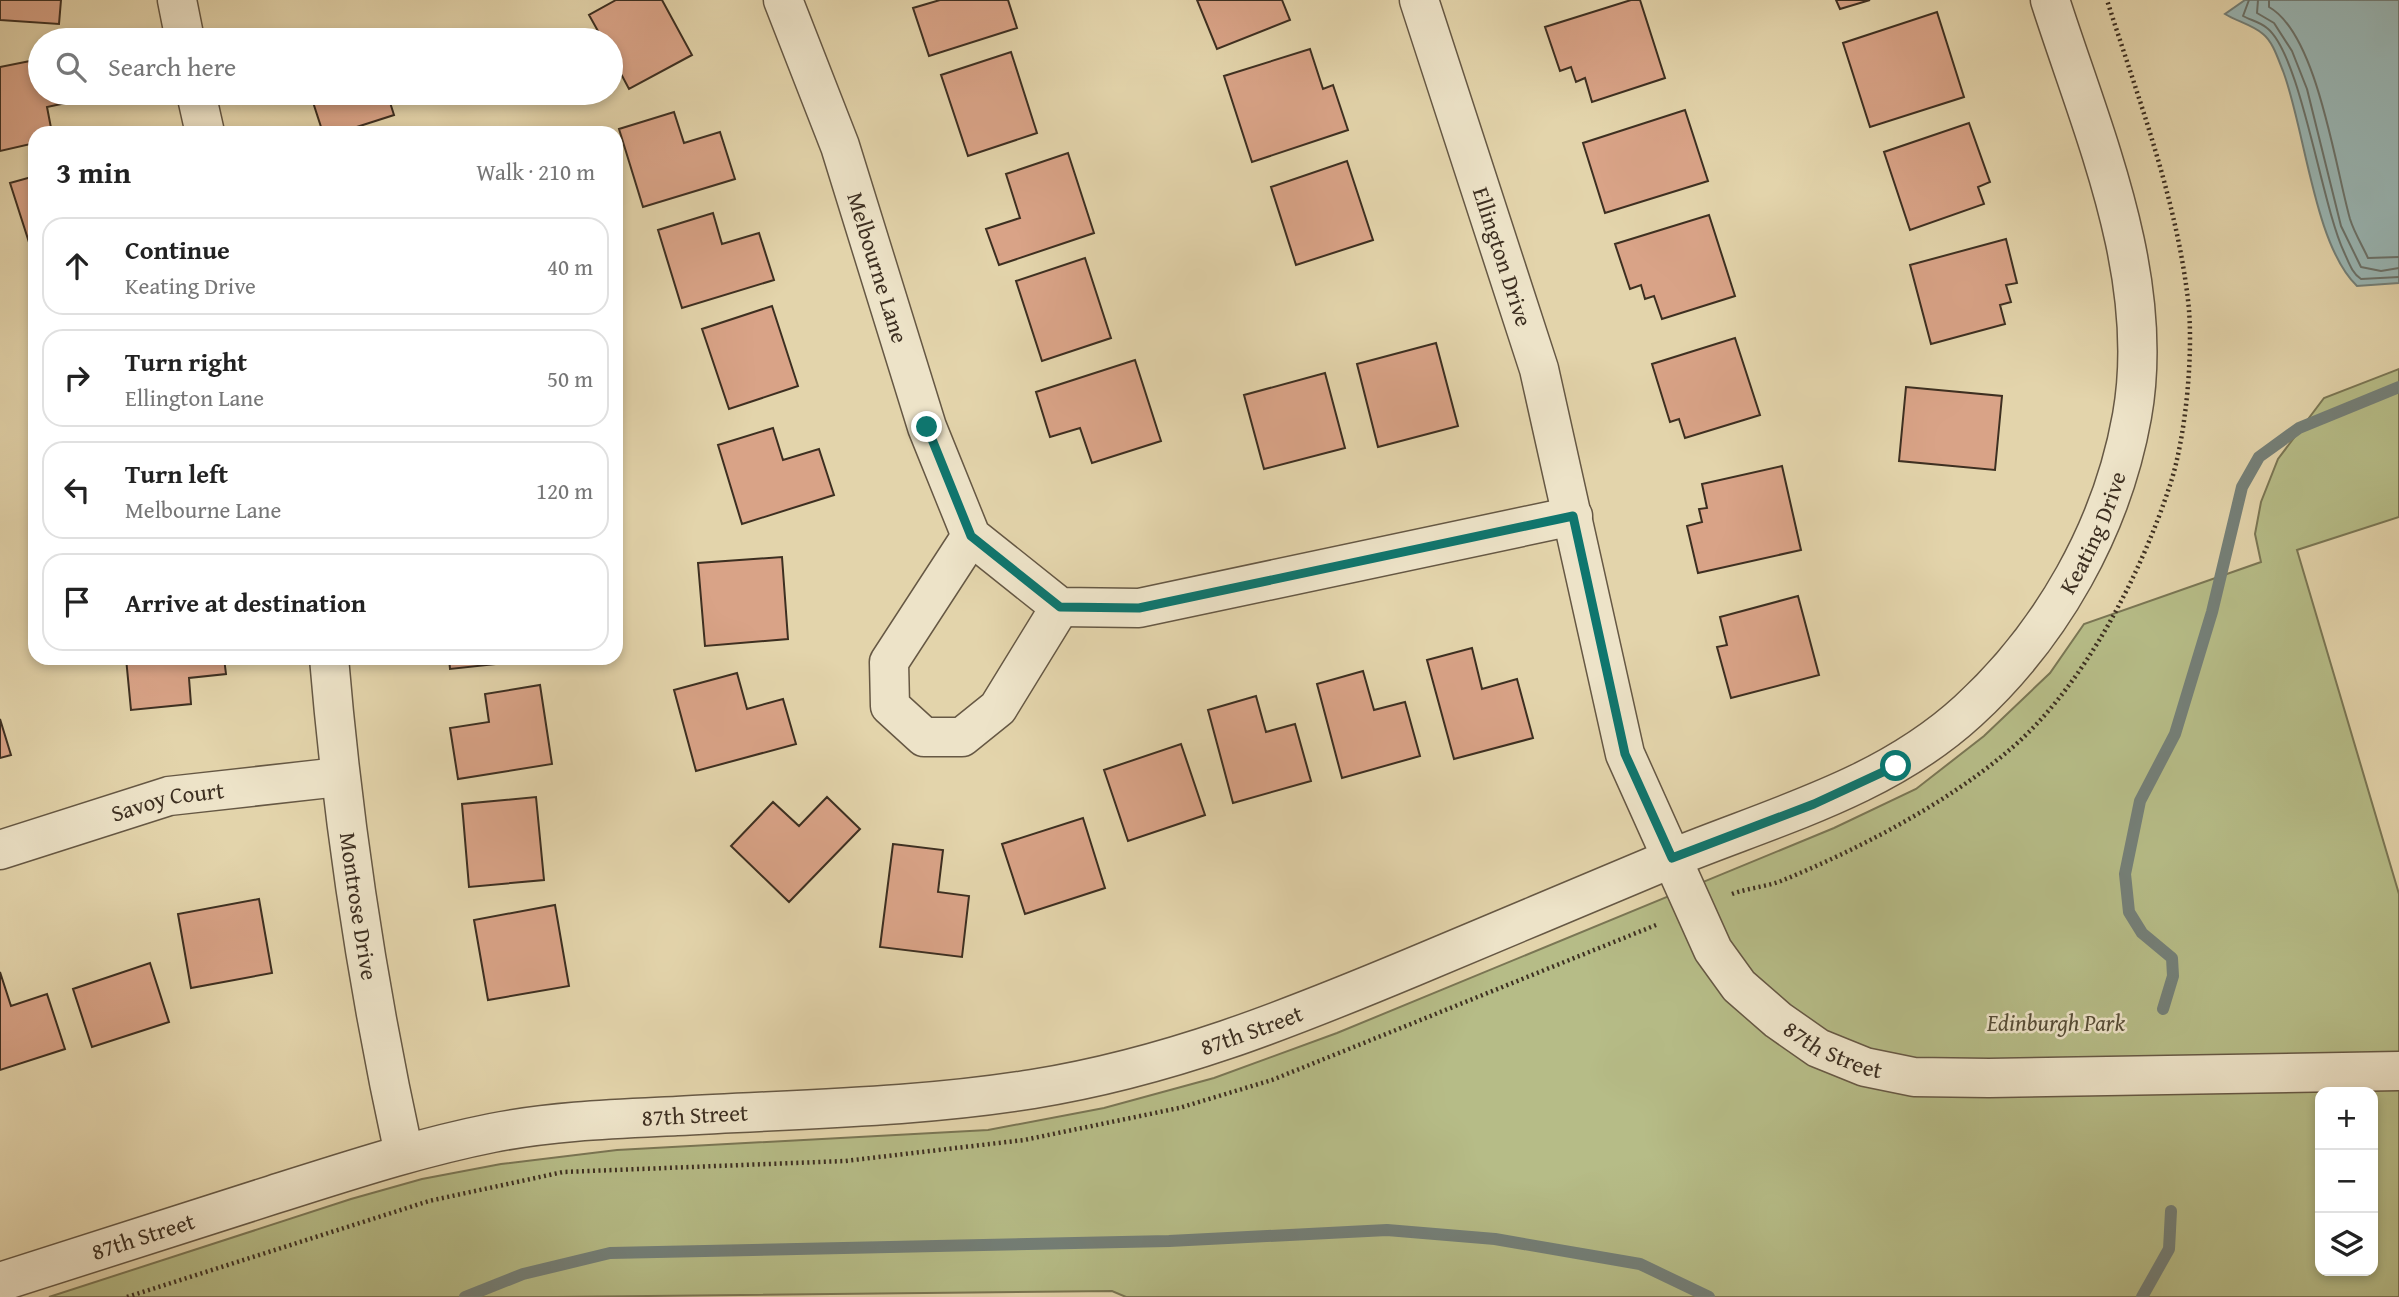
<!DOCTYPE html>
<html lang="en">
<head>
<meta charset="utf-8">
<style>
	body { margin:0; font-family:"Gentium Book Plus",serif; background:#f2f2f2; color:#222 }
	.controls { position:absolute; right:21px; bottom:21px; display:grid; overflow:hidden; border-radius:14px; box-shadow:0 4px 10px #0003 }
	.controls button { width:63px; height:63px; display:grid; place-items:center; padding:0; border:0; border-bottom:2px solid #e0e0e0; background:#fff; color:#222; font:35px sans-serif }
	.stop { position:absolute; width:21px; height:21px; margin:-16px; border:5px solid #0f766e; border-radius:50%; background:#fff }
	.stop.end { background:#0f766e; border-color:#fff; box-shadow:0 2px 7px #0008 }
	.list { margin:0; padding:0; list-style:none }
	h2 { display:flex; justify-content:space-between; align-items:center; height:91px; margin:0; padding:0 28px; font-size:30px }
	h2 small { font-size:23px; font-weight:400; color:#767676 }
	.list li { display:grid; grid-template-columns:46px 1fr auto; gap:21px; align-items:center; box-sizing:border-box; height:98px; margin:0 14px 14px; padding:0 14px; border:2px solid #e0e0e0; border-radius:21px }
	.list b { display:block; font-size:26px; white-space:nowrap }
	.list p { margin:0; font-size:23px; white-space:nowrap; color:#767676 }
	.list em { font-size:23px; font-style:normal; color:#767676 }
	.icon { flex:none; width:38px; height:38px; fill:none; stroke:currentColor; stroke-width:2; stroke-linecap:round; stroke-linejoin:round }
	.map { position:relative; flex:none; width:2399px; height:1297px; overflow:hidden }
	.search { position:absolute; background:#fff; box-shadow:0 4px 10px #0003; left:28px; top:28px; width:595px; height:77px; display:flex; align-items:center; gap:18px; box-sizing:border-box; padding:0 24px; border-radius:38px; color:#767676; font-size:26px }
	.panel { position:absolute; background:#fff; box-shadow:0 4px 10px #0003; left:28px; top:126px; width:595px; height:539px; border-radius:21px }
	.map>svg:first-child { display:block }
</style>
</head>
<body>
<div class="map">
<svg width="2399" height="1297" viewBox="0 0 2399 1297">
	<rect width="100%" height="100%" fill="#e3d4ab"/>
	<filter id="stains"><feTurbulence type="fractalNoise" baseFrequency=".00286" numOctaves="4"/><feColorMatrix values="0 0 0 0 .2 0 0 0 0 .09 0 0 0 0 .02 0 0 0 .5 -.17"/></filter>
	<radialGradient id="worn" r=".72"><stop offset=".6" stop-color="#630" stop-opacity="0"/><stop offset="1" stop-color="#630" stop-opacity=".3"/></radialGradient>
	<path fill="#b6bc87" stroke="#7a7654" stroke-width="2" fill-rule="evenodd" d="M2399,369V517L2297,550L2399,894V1297H1126L1112,1291L556,1297H49L351,1199L422,1179L501,1164L617,1150L988,1130L1104,1108L1214,1078L1337,1033L1834,828L1916,789L1984,736L2050,673L2084,624L2261,562L2255,534L2261,502L2278,459L2324,398ZM2320,1092H2373V1271H2320Z"/>
	<path fill="#99b6b4" stroke="#748079" stroke-width="2" d="M2245,0H2399V283L2357,286C2314,245 2305,129 2283,71C2278,59 2273,42 2263,34C2253,25 2236,21 2225,14Z"/>
	<g fill="none" stroke-linecap="round" stroke-linejoin="round">
		<path stroke="#6b726a" stroke-width="2" d="M2249,0L2243,16C2250,20 2260,22 2267,28C2301,55 2321,203 2344,252C2349,263 2352,273 2361,279L2399,277
			M2258,0L2257,13L2274,23L2292,51L2307,89L2341,226L2361,267L2381,271L2399,268
			M2269,0V7C2317,34 2335,166 2350,219C2354,232 2362,245 2368,258L2399,257"/>
		<path stroke="#748079" stroke-width="12" d="M2163,1009L2173,976L2172,958L2142,933L2129,912L2125,874L2140,801L2175,734L2212,612L2242,487L2259,457L2299,428L2399,387
			M465,1297L523,1274L610,1253L1169,1241L1387,1230L1495,1239L1640,1264L1709,1297
			M2142,1297L2169,1249L2171,1211"/>
	</g>
	<path fill="#d9a387" stroke="#3d2f21" stroke-width="2" d="M0,0H61L59,24L0,20Z
		M616,0H662L692,55L629,89L611,55V40H603L589,15Z
		M940,0H1008L1017,28L929,56L913,8Z
		M1197,0H1282L1290,20L1217,49Z
		M1631,0H1640L1665,78L1592,102L1585,78L1576,82L1571,67L1560,71L1545,27Z
		M1836,0H1870L1840,9Z
		M1937,12L1964,97L1870,127L1843,43Z
		M1310,49L1323,89L1333,85L1348,130L1252,162L1224,76Z
		M1011,52L1037,133L968,156L941,75Z
		M40,59V93H84L85,99L47,107L52,133H35V143L0,151V67Z
		M310,93H387L394,115L338,133H323Z
		M1685,110L1708,181L1605,213L1583,143Z
		M674,112L684,143L720,132L735,179L643,207L619,129Z
		M1969,123L1990,182L1978,187L1984,204L1910,230L1884,152Z
		M1068,153L1094,233L999,265L986,229L1020,218L1006,174Z
		M1347,161L1373,240L1296,265L1271,187Z
		M35,176V261L10,183Z
		M713,213L722,244L759,233L774,280L682,308L658,230Z
		M1709,215L1735,296L1662,319L1654,296L1645,299L1641,285L1630,289L1615,244Z
		M2006,239L2017,283L2006,285L2011,302L2000,305L2005,324L1931,344L1910,265Z
		M1085,258L1111,338L1042,361L1016,281Z
		M772,306L798,386L729,409L702,329Z
		M1735,338L1760,415L1685,438L1679,419L1670,422L1652,364Z
		M1436,343L1458,426L1378,447L1357,364Z
		M1135,360L1161,441L1092,463L1080,428L1050,437L1036,392Z
		M1325,373L1345,448L1264,469L1244,395Z
		M1906,387L2002,396L1995,470L1899,461Z
		M773,428L783,460L819,449L834,495L742,524L718,445Z
		M1782,466L1801,550L1698,573L1687,526L1702,522L1699,509L1707,508L1702,484Z
		M782,557L788,639L705,646L698,563Z
		M1798,596L1819,675L1731,698L1717,647L1727,645L1720,617Z
		M1472,648L1482,689L1517,679L1533,738L1454,759L1427,660Z
		M126,658H224L226,674L189,678L191,704L131,710Z
		M449,658H525V661L450,669Z
		M1363,671L1374,710L1405,702L1420,756L1342,778L1317,684Z
		M737,673L747,709L783,699L796,744L696,771L674,690Z
		M540,685L552,764L458,779L450,728L489,722L485,694Z
		M1256,696L1266,732L1295,724L1311,781L1233,803L1208,710Z
		M0,719L11,755L0,758Z
		M1181,744L1205,815L1128,841L1104,770Z
		M536,797L544,880L469,887L462,804Z
		M827,797L860,829L789,902L731,846L773,802L799,826Z
		M1083,818L1105,888L1025,914L1002,844Z
		M893,844L943,850L938,892L969,896L962,957L880,947Z
		M259,899L272,973L191,988L178,914Z
		M555,905L569,986L488,1000L474,920Z
		M150,963L169,1022L92,1047L73,989Z
		M0,972L11,1006L47,994L65,1049L0,1070Z"/>
	<g fill="none" stroke-linecap="round" stroke-linejoin="round">
		<defs>
			<g id="street">
				<path d="M177,0L185,40"/>
				<path id="s1" d="M783,0L840,146L927,427L971,536L1060,607L1139,608L1573,516"/>
				<path id="s2" d="M1419,0L1539,369L1625,754L1713,950L1739,986L1778,1020L1818,1048L1865,1067L1914,1077L1989,1078L2399,1071"/>
				<path d="M196,93L205,133"/>
				<path d="M971,536L889,662L890,706L924,737H962L998,708L1060,607"/>
				<path id="s3" d="M329,658C343,825 368,990 404,1154"/>
				<path id="s4" d="M0,850L169,796L339,777"/>
				<path id="s5" d="M0,1282C91,1253 182,1224 272,1195C345,1172 417,1148 492,1133C553,1121 615,1119 677,1116C796,1109 916,1108 1033,1089C1169,1067 1286,1020 1413,967C1496,932 1580,897 1663,862C1768,818 1882,790 1968,711C2052,634 2112,528 2132,416C2157,276 2092,131 2050,0"/>
			</g>
		</defs>
		<use href="#street" stroke="#665844" stroke-width="41"/>
		<path stroke="#3d2f21" stroke-width="4.5" stroke-dasharray="2 3.5" stroke-linecap="butt" d="M1732,894C1748,888 1765,887 1781,881C1857,850 1944,805 2007,752C2082,690 2140,577 2170,485C2186,437 2194,350 2188,300C2176,197 2138,98 2107,0
			M127,1297L429,1201L563,1172L845,1161L1024,1140L1179,1108L1272,1080L1656,925"/>
		<use href="#street" stroke="#ede3c8" stroke-width="38"/>
	</g>
	<g fill="none" stroke-linecap="round" stroke-linejoin="round">
		<path stroke="#0f766e" stroke-width="9" d="M927,427L971,536L1060,607L1139,608L1573,516L1625,754L1672,858L1814,804L1896,766"/>
	</g>
	<g text-anchor="middle" stroke-width="5" stroke-linejoin="round" paint-order="stroke">
		<g font-size="23" fill="#3d2f21" stroke="#ede3c8">
			<text dy="8" stroke="none"><textPath href="#s2" startOffset="270">Ellington Drive</textPath></text>
			<text dy="8" stroke="none"><textPath href="#s1" startOffset="284">Melbourne Lane</textPath></text>
			<text dy="8" stroke="none"><textPath href="#s5" startOffset="2291">Keating Drive</textPath></text>
			<text dy="8" stroke="none"><textPath href="#s4" startOffset="175">Savoy Court</textPath></text>
			<text dy="8" stroke="none"><textPath href="#s3" startOffset="250">Montrose Drive</textPath></text>
			<text dy="8" stroke="none"><textPath href="#s5" startOffset="1284">87th Street</textPath></text>
			<text dy="8" stroke="none"><textPath href="#s2" startOffset="1157">87th Street</textPath></text>
			<text dy="8" stroke="none"><textPath href="#s5" startOffset="718">87th Street</textPath></text>
			<text dy="8" stroke="none"><textPath href="#s5" startOffset="150">87th Street</textPath></text>
		</g>
		<g font-size="23" font-style="italic" fill="#554b35" stroke="#ede3c8">
			<text x="2056" y="1031">Edinburgh Park</text>
		</g>
	</g>
	<rect width="100%" height="100%" filter="url(#stains)"/>
	<rect width="100%" height="100%" fill="url(#worn)"/>
</svg>
<div class="controls">
<button>+</button>
<button>−</button>
<button><svg class="icon" aria-label="layers" viewBox="0 0 24 24"><path d="M12 4l9 5-9 5-9-5zM3 14l9 5 9-5"/></svg></button>
</div>
<div class="stop" style="left:1896px;top:766px"></div>
<div class="stop end" style="left:927px;top:427px"></div>
<div class="search"><svg class="icon" aria-label="search" viewBox="0 0 24 24"><circle cx="10" cy="10" r="6"/><path d="M15 15l6 6"/></svg>Search here</div>
<section class="panel">
<h2>3 min<small>Walk · 210 m</small></h2>
<ul class="list">
<li><svg class="icon" aria-label="ahead" viewBox="0 0 24 24"><path d="M12 20V5M6 11l6-6 6 6"/></svg><div><b>Continue</b><p>Keating Drive</p></div><em>40 m</em></li>
<li><svg class="icon" aria-label="right" viewBox="0 0 24 24"><path d="M7 20v-9h11M14 6l5 5-5 5"/></svg><div><b>Turn right</b><p>Ellington Lane</p></div><em>50 m</em></li>
<li><svg class="icon" aria-label="left" viewBox="0 0 24 24"><path d="M17 20v-9H6M10 6l-5 5 5 5"/></svg><div><b>Turn left</b><p>Melbourne Lane</p></div><em>120 m</em></li>
<li><svg class="icon" aria-label="arrive" viewBox="0 0 24 24"><path d="M6 21V4h12l-3 4 3 4H6"/></svg><div><b>Arrive at destination</b></div></li>
</ul>
</section>
</div>
</body>
</html>
